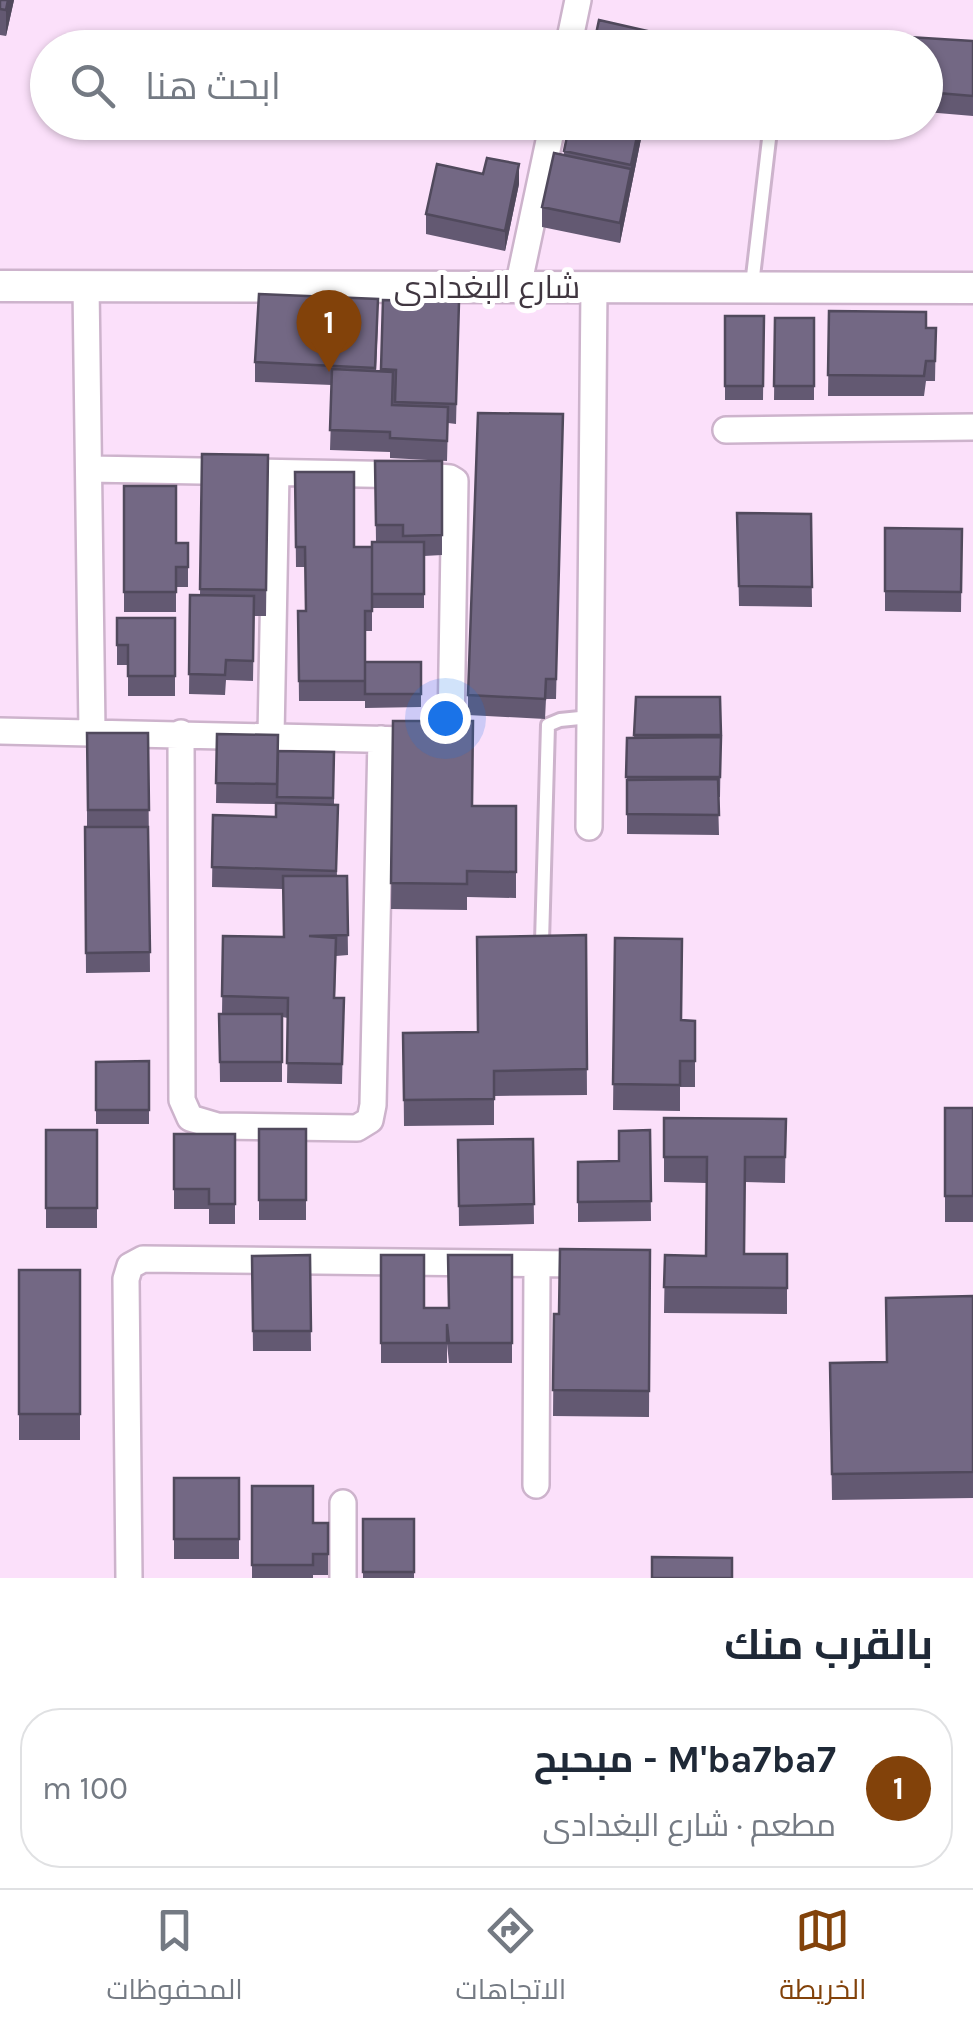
<!DOCTYPE html>
<html lang="ar">
<head>
<meta charset="utf-8">
<style>
	body { margin:0; font-family:Karla,Cairo,sans-serif; background:#f2f2f3; color:#1f2937; direction:rtl }
	.you { position:absolute; left:445px; top:718px; width:35px; height:35px; margin:-25px; border:8px solid #fff; border-radius:50%; background:#1a73e8; box-shadow:0 0 0 15px #1a73e833 }
	.badge { display:grid; place-items:center; width:65px; height:65px; border-radius:50%; background:#82420a; color:#fff; font-size:32px; font-weight:700 }
	.pin { position:absolute; translate:-50% -82px; filter:drop-shadow(0 2px 5px #0008) }
	.pin::after { content:''; position:absolute; top:52px; width:35px; height:30px; background:inherit; clip-path:polygon(0 0,100% 0,50% 100%) }
	.list { margin:0; padding:0; list-style:none }
	h2 { display:flex; justify-content:space-between; align-items:center; height:130px; margin:0; padding:0 40px; font-size:42px }
	h2 small { font-size:32px; font-weight:400; color:#747a83 }
	.list li { display:grid; grid-template-columns:65px 1fr auto; gap:30px; align-items:center; box-sizing:border-box; height:160px; margin:0 20px 20px; padding:0 20px; border:2px solid #e0e1e3; border-radius:40px }
	.list b { display:block; font-size:38px; white-space:nowrap }
	.list p { margin:0; font-size:32px; white-space:nowrap; color:#747a83 }
	.list em { font-size:32px; font-style:normal; color:#747a83 }
	.icon { flex:none; width:55px; height:55px; fill:none; stroke:currentColor; stroke-width:2; stroke-linecap:round; stroke-linejoin:round }
	.map { position:relative; flex:none; width:973px; height:1578px; overflow:hidden; direction:ltr }
	.search { position:absolute; background:#fff; box-shadow:0 2px 8px #0004; left:30px; right:30px; top:30px; height:110px; display:flex; align-items:center; gap:25px; box-sizing:border-box; padding:0 35px; border-radius:55px; color:#747a83; font-size:38px }
	.sheet { height:310px; background:#fff }
	nav { display:flex; justify-content:space-around; align-items:center; box-sizing:border-box; height:140px; border-top:2px solid #e0e1e3; background:#fff; font-size:28px; color:#747a83 }
	nav a { display:grid; justify-items:center; gap:5px }
	nav .on { color:#82420a }
	.map>svg:first-child { display:block }
</style>
</head>
<body>
<div class="map">
<svg width="973" height="1578" viewBox="0 0 973 1578">
	<rect width="100%" height="100%" fill="#fbe0fa"/>
	<g fill="none" stroke-linecap="round" stroke-linejoin="round">
		<defs>
			<path id="service" d="M752,285L771,122
				M542,942L548,725L560,720L590,717"/>
			<path id="minor" d="M568,48L578,0
				M86,286L92,731
				M518,287L553,122
				M726,430L973,427
				M0,731L408,740L439,738L451,730L455,481L450,478L414,475L89,469
				M181,733L182,1100L190,1118L217,1126L357,1128L370,1120L373,1105L381,739
				M271,736L276,473
				M589,827L594,288
				M536,1485L537,1264
				M129,1578L126,1279L130,1266L143,1259L578,1264
				M343,1578V1503"/>
			<path id="tertiary" d="M0,286L973,288"/>
		</defs>
		<use href="#service" stroke="#cdb3cc" stroke-width="18"/>
		<use href="#minor" stroke="#cdb3cc" stroke-width="30"/>
		<use href="#tertiary" stroke="#cdb3cc" stroke-width="35"/>
		<use href="#service" stroke="#fff" stroke-width="12"/>
		<use href="#minor" stroke="#fff" stroke-width="25"/>
		<use href="#tertiary" stroke="#fff" stroke-width="30"/>
	</g>
	<path fill="#635972" d="M0,0H14L6,36L0,35Z
		M973,41V116L926,112V48Z
		M642,122V134L620,243L542,227V207L564,155V151Z
		M519,184L505,251L426,234V214Z
		M383,300L459,302L456,424L448,423L447,461L390,458V452L330,450L332,385L255,382V362L378,319L376,371H381Z
		M829,311L926,328H936L935,381H926L924,396H828Z
		M725,316H764L763,400H725Z
		M775,318H814V400H774Z
		M563,414L556,699H546L545,719L468,715V695Z
		M202,454L268,455L266,616H254L253,681L226,680L225,695L189,694L190,595H200Z
		M375,461H442V555L424,556V608H372V585V631H365V662H421V707L365,708V701H299L298,611H306L305,567H296L295,472L354,547H372L376,542Z
		M124,486L176,543L188,567V587H176V612H124Z
		M737,513L811,514L812,607L739,606Z
		M885,528L962,529L961,612L885,611Z
		M117,618H175V696H128V665H117Z
		M636,697L721,735L720,797H718L719,835L627,834V738H634Z
		M393,721L472,806H516V898L467,897V910L391,909Z
		M87,733H148L150,972L86,973L85,827H87Z
		M217,734L278,751L334,752V805L337,876H347L348,955L336,956L335,998H344L342,1084L287,1083L288,1018L282,1017V1082H220L219,1014H222L223,936L284,937L283,889L212,887L213,815L276,817V804L216,803Z
		M586,935L587,1095L494,1096V1125L404,1126L403,1033L477,1032Z
		M615,938L681,1020L695,1021V1087H680V1111L613,1110Z
		M149,1061V1124H96V1062Z
		M945,1108H973V1222H945Z
		M664,1118L786,1119L785,1183L745,1182L744,1254H787V1314L664,1313L665,1255L706,1256L707,1183L664,1182Z
		M259,1129H306V1220H259Z
		M46,1130H97V1228H46Z
		M650,1130L651,1221L578,1222V1162L619,1161Z
		M174,1134H235V1224H209V1209H174Z
		M533,1139L534,1224L459,1226L458,1140Z
		M650,1250L649,1417L553,1416L554,1314H559Z
		M310,1255L311,1351H253L252,1256Z
		M381,1255L424,1308H449L512,1255V1363H449L447,1344V1363H381Z
		M19,1270H80V1440H19Z
		M973,1296V1498L832,1500L830,1363L887,1362Z
		M174,1478H239V1559H174Z
		M252,1486L313,1523H328V1575H313V1578H252Z
		M363,1519H414V1578H363Z"/>
	<path fill="#50495c" d="M8,0H14L6,36V10Z
		M640,122H642V134L620,243V223Z
		M519,164V184L505,251V231Z"/>
	<path fill="#736884" stroke="#50495c" stroke-width="2.5" d="M0,0H8L6,10L0,9Z
		M599,20L656,33L653,48H593Z
		M892,36L973,41V96L926,92V48H891Z
		M570,122H640L631,165L564,151Z
		M554,153L631,169L620,223L542,207Z
		M487,158L519,164L505,231L426,214L437,164L483,174Z
		M259,294L378,299L375,368L255,362Z
		M383,300L459,302L456,404L395,402L396,370L381,369Z
		M829,311L926,312V328H936L935,361H926L924,376L828,375Z
		M725,316H764L763,386H725Z
		M775,318H814V386H774Z
		M332,369L393,372L392,405L448,407L447,441L390,438V432L330,430Z
		M478,413L563,414L556,679H546L545,699L468,695Z
		M202,454L268,455L266,590L200,589Z
		M375,461H442V535L403,536V525H376Z
		M295,472H354V547H372V611H365V681H299L298,611H306L305,547H296Z
		M124,486H176V543H188V567H176V592H124Z
		M737,513L811,514L812,587L739,586Z
		M885,528L962,529L961,592L885,591Z
		M372,542H424V594H372Z
		M190,595L254,596L253,661L226,660L225,675L189,674Z
		M117,618H175V676H128V645H117Z
		M365,662H421V694H365Z
		M636,697H720L721,735H634Z
		M393,721H473L472,806H516V872L467,871V884L391,883Z
		M87,733H148L149,810H88Z
		M217,734L278,735L277,784L216,783Z
		M721,737L720,777H626L627,738Z
		M278,751L334,752L333,798L277,797Z
		M718,779L719,815L627,814V780Z
		M276,803L338,805L336,871L212,867L213,815L276,817Z
		M85,827H148L150,952L86,953Z
		M283,876H347L348,935L309,936L336,938L334,998H344L342,1064L287,1063L288,998L222,996L223,936L284,937Z
		M586,935L587,1069L494,1071V1099L404,1100L403,1033L478,1032L477,937Z
		M615,938L682,939L681,1020L695,1021V1061H680V1085L613,1084Z
		M219,1014H282V1062H220Z
		M149,1061V1110H96V1062Z
		M945,1108H973V1196H945Z
		M664,1118L786,1119L785,1157H745L744,1254H787V1288L664,1287L665,1255L706,1256L707,1157H664Z
		M259,1129H306V1200H259Z
		M46,1130H97V1208H46Z
		M650,1130L651,1201L578,1202V1162L619,1161V1131Z
		M174,1134H235V1204H209V1189H174Z
		M533,1139L534,1204L459,1206L458,1140Z
		M560,1249L650,1250L649,1391L553,1390L554,1314H559Z
		M310,1255L311,1331H253L252,1256Z
		M381,1255H424V1308H449L448,1255H512V1343H449L447,1324V1343H381Z
		M19,1270H80V1414H19Z
		M973,1296V1472L832,1474L830,1363L887,1362L886,1298Z
		M174,1478H239V1539H174Z
		M252,1486H313V1523H328V1554H313V1565H252Z
		M363,1519H414V1572H363Z
		M652,1557L732,1558V1578H652Z"/>
	<g text-anchor="middle" stroke-width="10" stroke-linejoin="round" paint-order="stroke">
		<g font-size="32" fill="#403640" stroke="#fff">
			<text x="487" y="298">شارع البغدادى</text>
		</g>
	</g>
</svg>
<div class="you"></div>
<div class="pin badge" style="left:329px;top:372px">1</div>
<div class="search"><svg class="icon" aria-label="search" viewBox="0 0 24 24"><circle cx="10" cy="10" r="6"/><path d="M15 15l6 6"/></svg>ابحث هنا</div>
</div>
<section class="sheet">
<h2>بالقرب منك<small></small></h2>
<ul class="list">
<li><span class="badge">1</span><div><b>M'ba7ba7 - مبحبح</b><p>مطعم · شارع البغدادى</p></div><em>100 m</em></li>
</ul>
</section>
<nav>
<a class="on"><svg class="icon" aria-label="map" viewBox="0 0 24 24"><path d="M3 6l6-2 6 2 6-2v14l-6 2-6-2-6 2zM9 4v14M15 6v14"/></svg>الخريطة</a>
<a><svg class="icon" aria-label="directions" viewBox="0 0 24 24"><path d="M12 3l9 9-9 9-9-9zM9 14v-3h6M13 9l2 2-2 2"/></svg>الاتجاهات</a>
<a><svg class="icon" aria-label="saved" viewBox="0 0 24 24"><path d="M7 4h10v16l-5-4-5 4z"/></svg>المحفوظات</a>
</nav>
</body>
</html>
